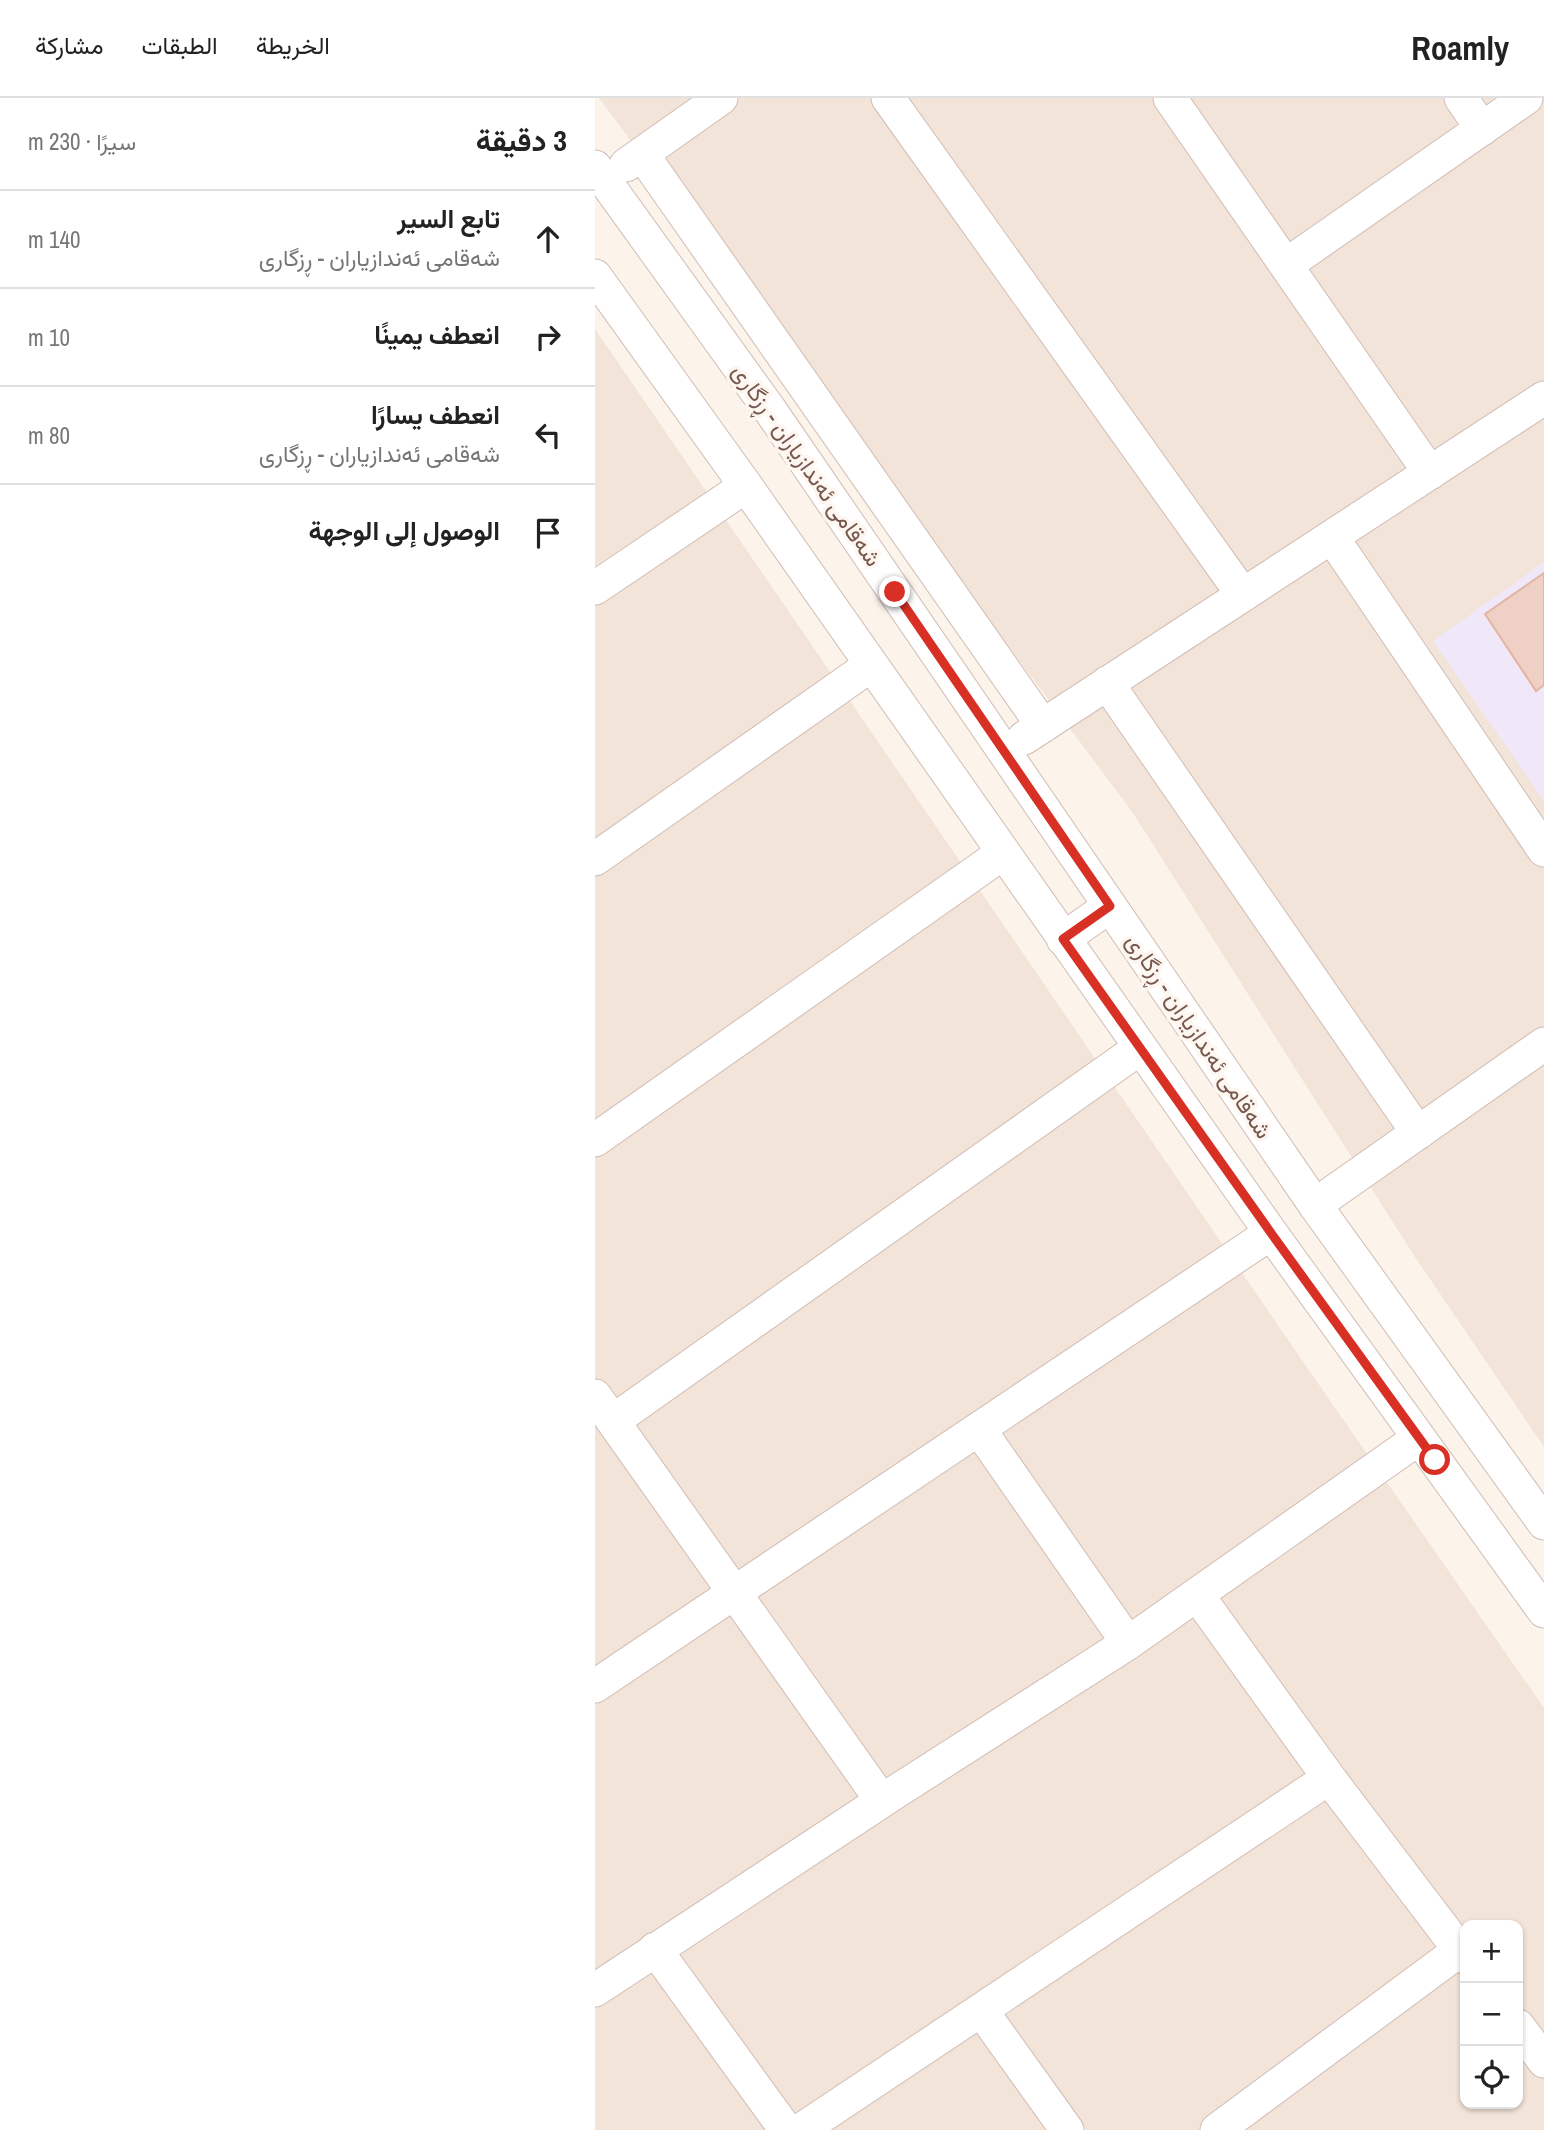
<!DOCTYPE html>
<html lang="ar">
<head>
<meta charset="utf-8">
<style>
	body { margin:0; font-family:"Archivo Narrow",Vazirmatn,sans-serif; background:#f6f6f6; color:#222; direction:rtl }
	.controls { position:absolute; right:21px; bottom:21px; display:grid; overflow:hidden; border-radius:14px; box-shadow:0 2px 5px #0004 }
	.controls button { width:63px; height:63px; display:grid; place-items:center; padding:0; border:0; border-bottom:2px solid #e0e0e0; background:#fff; color:#222; font:35px sans-serif }
	.stop { position:absolute; width:21px; height:21px; margin:-16px; border:5px solid #d93025; border-radius:50%; background:#fff }
	.stop.end { background:#d93025; border-color:#fff; box-shadow:0 2px 7px #0008 }
	.list { margin:0; padding:0; list-style:none }
	h2 { display:flex; justify-content:space-between; align-items:center; height:91px; margin:0; padding:0 28px; font-size:30px }
	h2 small { font-size:23px; font-weight:400; color:#767676 }
	.list li { display:grid; grid-template-columns:46px 1fr auto; gap:21px; align-items:center; box-sizing:border-box; height:98px; padding:0 28px; border-top:2px solid #e0e0e0 }
	.list b { display:block; font-size:26px; white-space:nowrap }
	.list p { margin:0; font-size:23px; white-space:nowrap; color:#767676 }
	.list em { font-size:23px; font-style:normal; color:#767676 }
	.icon { flex:none; width:38px; height:38px; fill:none; stroke:currentColor; stroke-width:2; stroke-linecap:round; stroke-linejoin:round }
	.map { position:relative; flex:none; width:949px; height:2032px; overflow:hidden; direction:ltr }
	header { display:flex; align-items:center; gap:42px; box-sizing:border-box; height:98px; padding:0 35px; background:#fff; border-bottom:2px solid #e0e0e0 }
	header strong { font-size:33px }
	nav { display:flex; gap:38px; margin-inline-start:auto; font-size:24px }
	main { display:flex }
	aside { flex:1; background:#fff }
	.map>svg:first-child { display:block }
</style>
</head>
<body>
<header>
<strong>Roamly</strong>
<nav><a>الخريطة</a><a>الطبقات</a><a>مشاركة</a></nav>
</header>
<main>
<div class="map">
<svg width="949" height="2032" viewBox="0 0 949 2032">
	<rect width="100%" height="100%" fill="#fcf3eb"/>
	<path fill="#f3e4da" fill-rule="evenodd" d="M4,0H949V1349L820,1159L538,715Z
		M0,231L713,1271L949,1610V2032H0ZM870,1827H923V2006H870Z"/>
	<path fill="#f0e7f8" d="M949,464V703L838,543Z"/>
	<path fill="#efd0c4" stroke="#e1b4a5" stroke-width="2" d="M949,475V587L941,593L890,516Z"/>
	<g fill="none" stroke-linecap="round" stroke-linejoin="round">
		<defs>
			<path id="minor" d="M293,0L648,497
				M575,0L835,375
				M866,0L887,31
				M47,56L448,628
				M31,67L126,0
				M0,69L175,312L720,1107L949,1425
				M691,167L931,0
				M0,178L151,388L676,1135L949,1513
				M737,439L949,752
				M0,490L151,388
				M512,585L823,1035
				M429,640L949,300
				M0,761L276,567
				M468,841L515,808
				M0,1042L408,755
				M720,1107L949,946
				M0,1298L287,1703
				M18,1323L545,950
				M384,1331L533,1545
				M603,1498L734,1680L870,1859
				M0,1588L676,1135
				M60,1851L191,2032
				M0,1892L302,1693L533,1545L824,1340
				M386,1912L472,2032
				M923,1928L949,1963
				M206,2032L734,1680
				M622,2032L865,1852"/>
		</defs>
		<use href="#minor" stroke="#d0bcb3" stroke-width="35"/>
		<use href="#minor" stroke="#fff" stroke-width="33"/>
	</g>
	<g fill="none" stroke-linecap="round" stroke-linejoin="round">
		<path stroke="#d93025" stroke-width="9" d="M300,494L515,808L468,841L676,1135L840,1362"/>
	</g>
	<g text-anchor="middle" stroke-width="7" stroke-linejoin="round" paint-order="stroke">
		<g font-size="23" fill="#76584f" stroke="#fef7f1">
			<text transform="translate(212 367) rotate(55)" y="8">شەقامی ئەندازیاران - ڕزگاری</text>
			<text transform="translate(604 938) rotate(56)" y="8">شەقامی ئەندازیاران - ڕزگاری</text>
		</g>
	</g>
</svg>
<div class="controls">
<button>+</button>
<button>−</button>
<button><svg class="icon" aria-label="locate" viewBox="0 0 24 24"><circle cx="12" cy="12" r="6"/><path d="M12 2v4M12 18v4M2 12h4M18 12h4"/></svg></button>
</div>
<div class="stop" style="left:840px;top:1362px"></div>
<div class="stop end" style="left:300px;top:494px"></div>
</div>
<aside>
<h2>3 دقيقة<small>سيرًا · 230 m</small></h2>
<ul class="list">
<li><svg class="icon" aria-label="ahead" viewBox="0 0 24 24"><path d="M12 20V5M6 11l6-6 6 6"/></svg><div><b>تابع السير</b><p>شەقامی ئەندازیاران - ڕزگاری</p></div><em>140 m</em></li>
<li><svg class="icon" aria-label="right" viewBox="0 0 24 24"><path d="M7 20v-9h11M14 6l5 5-5 5"/></svg><div><b>انعطف يمينًا</b></div><em>10 m</em></li>
<li><svg class="icon" aria-label="left" viewBox="0 0 24 24"><path d="M17 20v-9H6M10 6l-5 5 5 5"/></svg><div><b>انعطف يسارًا</b><p>شەقامی ئەندازیاران - ڕزگاری</p></div><em>80 m</em></li>
<li><svg class="icon" aria-label="arrive" viewBox="0 0 24 24"><path d="M6 21V4h12l-3 4 3 4H6"/></svg><div><b>الوصول إلى الوجهة</b></div></li>
</ul>
</aside>
</main>
</body>
</html>
